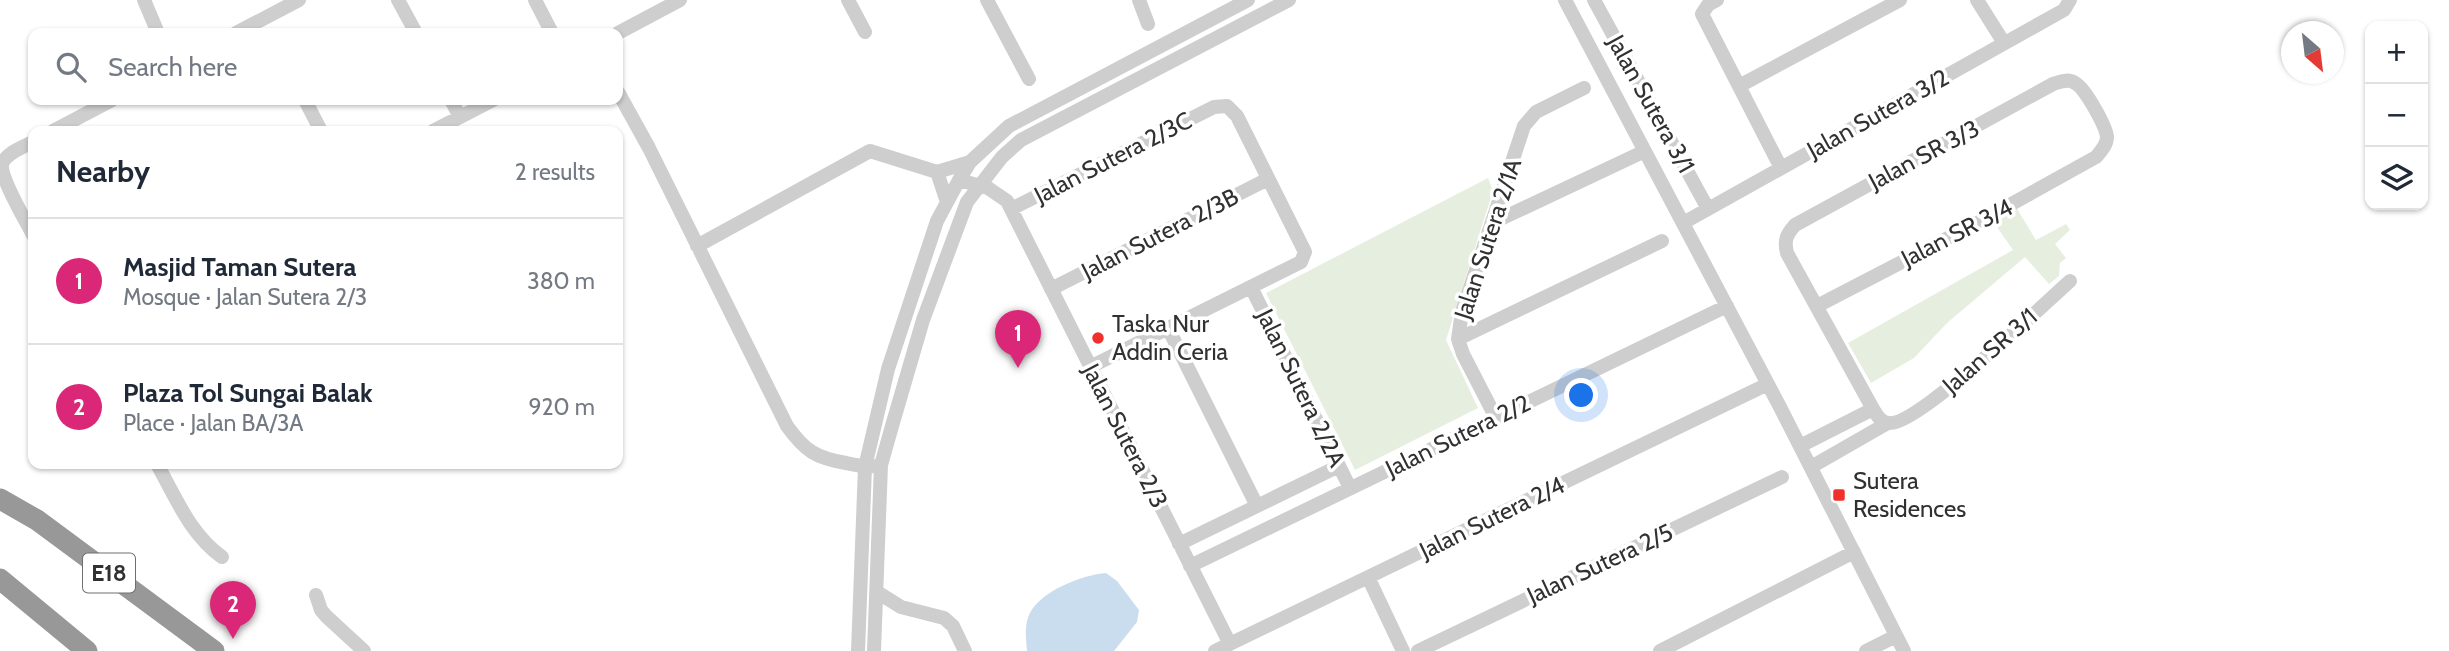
<!DOCTYPE html>
<html lang="en">
<head>
<meta charset="utf-8">
<style>
	body { margin:0; font-family:Cabin,sans-serif; background:#f2f2f3; color:#1f2937 }
	.controls { position:absolute; right:21px; top:21px; display:grid; overflow:hidden; border-radius:14px; box-shadow:0 2px 5px #0004 }
	.controls button { width:63px; height:63px; display:grid; place-items:center; padding:0; border:0; border-bottom:2px solid #e0e1e3; background:#fff; color:#1f2937; font:35px sans-serif }
	.compass { position:absolute; left:2281px; top:21px; width:63px; height:63px; border-radius:50%; background:#fff; box-shadow:0 2px 5px #0004; rotate:152deg }
	.you { position:absolute; left:1582px; top:396px; width:24px; height:24px; margin:-18px; border:5px solid #fff; border-radius:50%; background:#1a73e8; box-shadow:0 0 0 10px #1a73e833 }
	.badge { display:grid; place-items:center; width:46px; height:46px; border-radius:50%; background:#db2777; color:#fff; font-size:23px; font-weight:700 }
	.pin { position:absolute; translate:-50% -58px; filter:drop-shadow(0 2px 4px #0008) }
	.pin::after { content:''; position:absolute; top:37px; width:24px; height:21px; background:inherit; clip-path:polygon(0 0,100% 0,50% 100%) }
	.list { margin:0; padding:0; list-style:none }
	h2 { display:flex; justify-content:space-between; align-items:center; height:91px; margin:0; padding:0 28px; font-size:30px }
	h2 small { font-size:23px; font-weight:400; color:#747a83 }
	.list li { display:grid; grid-template-columns:46px 1fr auto; gap:21px; align-items:center; box-sizing:border-box; height:126px; padding:0 28px; border-top:2px solid #e0e1e3 }
	.list b { display:block; font-size:26px; white-space:nowrap }
	.list p { margin:0; font-size:23px; white-space:nowrap; color:#747a83 }
	.list em { font-size:23px; font-style:normal; color:#747a83 }
	.icon { flex:none; width:38px; height:38px; fill:none; stroke:currentColor; stroke-width:2; stroke-linecap:round; stroke-linejoin:round }
	.map { position:relative; flex:none; width:2449px; height:651px; overflow:hidden }
	.search { position:absolute; background:#fff; box-shadow:0 2px 5px #0004; left:28px; top:28px; width:595px; height:77px; display:flex; align-items:center; gap:18px; box-sizing:border-box; padding:0 24px; border-radius:14px; color:#747a83; font-size:26px }
	.panel { position:absolute; background:#fff; box-shadow:0 2px 5px #0004; left:28px; top:126px; width:595px; height:343px; border-radius:14px }
	.map>svg:first-child { display:block }
</style>
</head>
<body>
<div class="map">
<svg width="2449" height="651" viewBox="0 0 2449 651">
	<rect width="100%" height="100%" fill="#fff"/>
	<path fill="#e6efdf" d="M1488,178L1493,191L1446,340L1478,408L1355,470L1266,293Z
		M2016,207L2036,240L2066,224L2070,230L2055,244L2066,258L2060,263L2059,276L2049,284L2025,257L1947,323L1914,358L1871,383L1848,343L2013,250L1992,220Z"/>
	<path fill="#caddef" d="M1106,573L1117,581L1139,610L1137,622L1114,651H1027C1026,639 1024,624 1030,613C1042,590 1083,575 1106,573Z"/>
	<g fill="none" stroke-linecap="round" stroke-linejoin="round">
		<path stroke="#cecece" stroke-width="14" d="M144,0L158,33
			M398,0L416,33
			M535,0L552,33
			M848,0L865,32
			M987,0L1029,79
			M1139,0L1148,24
			M1565,0L1780,407L1904,651
			M1594,0L1708,209
			M1717,0L1708,5L1702,14L1781,168
			M1977,0L2004,43
			M236,33L299,0
			M618,33L680,0
			M1739,86L1900,0
			M618,92L649,148L787,426C805,451 816,458 846,463C855,465 863,467 873,466
			M305,100L321,131
			M451,100L460,117
			M53,131L112,100
			M433,131L493,100
			M33,142C23,147 6,153 2,164C0,178 26,221 33,235
			M937,172L970,162
			M937,172L947,202
			M959,180L988,188L1007,201L1230,644
			M1011,209L1214,107L1227,106L1237,116L1305,252L1301,262L1090,367
			M1494,222L1645,151
			M1683,223L2064,10L2070,0
			M697,246L870,151L937,172
			M1251,287L1350,488
			M1051,289L1268,179
			M1817,306L1977,223L2096,157C2101,151 2107,145 2107,137C2106,126 2085,88 2075,83C2068,78 2060,82 2053,84L1795,225C1786,235 1784,241 1787,253L1873,409C1877,415 1880,422 1888,423C1915,428 2044,304 2070,281
			M1168,328L1257,506
			M1458,339L1662,241
			M1496,418L1463,354L1458,339L1462,312L1524,126L1536,112L1584,88
			M1800,446L1873,409
			M157,464C176,498 190,534 222,557
			M1811,467L1886,424
			M1179,544L1339,466
			M1190,566L1727,306
			M1368,577L1403,651
			M877,592L901,607L944,618L953,626L965,651
			M316,595L321,610L326,616L364,651
			M858,651L865,467L888,369L937,221L959,180L970,162L1009,126L1248,0
			M874,651L881,465L892,426L923,320L967,202L1002,157L1021,140L1289,0
			M1215,651L1768,384
			M1418,651L1782,477
			M1660,651L1854,552
			M1866,651L1896,636"/>
		<path stroke="#989898" stroke-width="21" d="M0,499L37,520L214,651
			M0,579L87,651"/>
	</g>
	<g fill="#f12f2b" stroke="#fff" stroke-width="2.5">
		<circle cx="1098" cy="338" r="7"/>
		<rect x="1832" y="488" width="14" height="14" rx="3.5"/>
	</g>
	<g text-anchor="middle" stroke-width="7" stroke-linejoin="round" paint-order="stroke">
		<rect fill="#fff" stroke="#6f6f6f" stroke-width="2" x="83" y="553.5" width="52" height="39" rx="5"/>
		<g font-size="23" font-weight="bold" fill="#313131">
			<text x="109" y="581">E18</text>
		</g>
		<g font-size="24" fill="#313131" stroke="#fff">
			<text transform="translate(1651 104) rotate(61)" y="8">Jalan Sutera 3/1</text>
			<text transform="translate(1878 114) rotate(-29)" y="8">Jalan Sutera 3/2</text>
			<text transform="translate(1924 155) rotate(-28)" y="8">Jalan SR 3/3</text>
			<text transform="translate(1113 158) rotate(-27)" y="8">Jalan Sutera 2/3C</text>
			<text transform="translate(1957 233) rotate(-27)" y="8">Jalan SR 3/4</text>
			<text transform="translate(1160 234) rotate(-27)" y="8">Jalan Sutera 2/3B</text>
			<text transform="translate(1488 239) rotate(-72)" y="8">Jalan Sutera 2/1A</text>
			<text transform="translate(1990 351) rotate(-41)" y="8">Jalan SR 3/1</text>
			<text transform="translate(1301 388) rotate(64)" y="8">Jalan Sutera 2/2A</text>
			<text transform="translate(1125 436) rotate(63)" y="8">Jalan Sutera 2/3</text>
			<text transform="translate(1458 436) rotate(-26)" y="8">Jalan Sutera 2/2</text>
			<text transform="translate(1492 518) rotate(-26)" y="8">Jalan Sutera 2/4</text>
			<text transform="translate(1600 564) rotate(-25)" y="8">Jalan Sutera 2/5</text>
		</g>
		<g font-size="24" fill="#313131" stroke="#fff" text-anchor="start">
			<text x="1112" y="332">Taska Nur<tspan x="1112" dy="28">Addin Ceria</tspan></text>
			<text x="1853" y="489">Sutera<tspan x="1853" dy="28">Residences</tspan></text>
		</g>
	</g>
</svg>
<div class="controls">
<button>+</button>
<button>−</button>
<button><svg class="icon" aria-label="layers" viewBox="0 0 24 24"><path d="M12 4l9 5-9 5-9-5zM3 14l9 5 9-5"/></svg></button>
</div>
<svg class="compass" viewBox="-18 -18 36 36"><path d="M0-13l5 13h-10z" fill="#e53935"/><path d="M0 13l5-13h-10z" fill="#747a83"/></svg>
<div class="you"></div>
<div class="pin badge" style="left:1018px;top:368px">1</div>
<div class="pin badge" style="left:233px;top:639px">2</div>
<div class="search"><svg class="icon" aria-label="search" viewBox="0 0 24 24"><circle cx="10" cy="10" r="6"/><path d="M15 15l6 6"/></svg>Search here</div>
<section class="panel">
<h2>Nearby<small>2 results</small></h2>
<ul class="list">
<li><span class="badge">1</span><div><b>Masjid Taman Sutera</b><p>Mosque · Jalan Sutera 2/3</p></div><em>380 m</em></li>
<li><span class="badge">2</span><div><b>Plaza Tol Sungai Balak</b><p>Place · Jalan BA/3A</p></div><em>920 m</em></li>
</ul>
</section>
</div>
</body>
</html>
